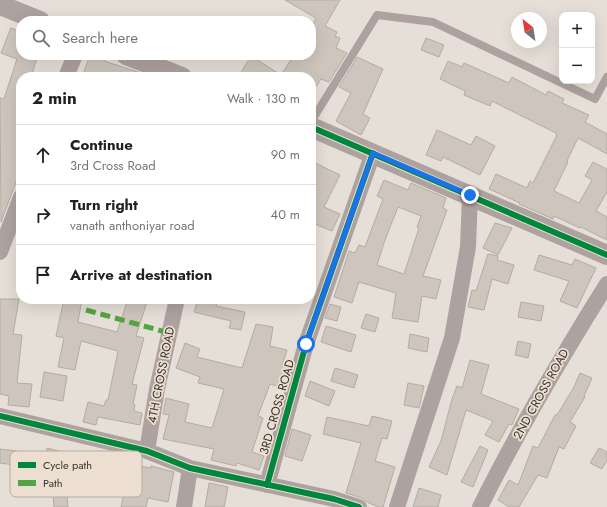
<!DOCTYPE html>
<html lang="en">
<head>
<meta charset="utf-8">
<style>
	body { margin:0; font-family:Jost,sans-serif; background:#f2f2f2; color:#202124 }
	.controls { position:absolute; right:12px; top:12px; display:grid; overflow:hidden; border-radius:8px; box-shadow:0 4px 16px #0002 }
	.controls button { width:36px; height:36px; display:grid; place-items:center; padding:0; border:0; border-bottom:1px solid #e0e0e0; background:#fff; color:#202124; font:20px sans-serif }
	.compass { position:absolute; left:511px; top:12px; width:36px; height:36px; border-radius:50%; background:#fff; box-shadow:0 4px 16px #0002; rotate:330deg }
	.stop { position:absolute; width:12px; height:12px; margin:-9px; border:3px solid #1a73e8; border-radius:50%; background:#fff }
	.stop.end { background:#1a73e8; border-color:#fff; box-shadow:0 1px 4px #0008 }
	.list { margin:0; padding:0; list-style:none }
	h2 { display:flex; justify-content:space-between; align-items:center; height:52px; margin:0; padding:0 16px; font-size:17px }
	h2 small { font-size:13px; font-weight:400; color:#757577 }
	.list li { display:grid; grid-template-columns:26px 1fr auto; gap:12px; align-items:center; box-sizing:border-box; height:60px; padding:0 16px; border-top:1px solid #e0e0e0 }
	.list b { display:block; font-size:15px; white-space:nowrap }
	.list p { margin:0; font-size:13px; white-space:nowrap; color:#757577 }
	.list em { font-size:13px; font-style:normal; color:#757577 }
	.icon { flex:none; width:22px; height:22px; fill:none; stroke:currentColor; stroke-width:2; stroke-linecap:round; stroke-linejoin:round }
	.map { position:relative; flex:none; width:607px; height:507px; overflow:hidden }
	.search { position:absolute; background:#fff; box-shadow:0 4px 16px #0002; left:16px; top:16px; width:300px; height:44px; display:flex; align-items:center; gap:10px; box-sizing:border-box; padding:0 14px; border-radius:16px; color:#757577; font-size:15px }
	.panel { position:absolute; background:#fff; box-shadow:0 4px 16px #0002; left:16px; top:72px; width:300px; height:232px; border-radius:16px }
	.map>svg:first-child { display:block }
</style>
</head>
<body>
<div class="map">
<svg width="607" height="507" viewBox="0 0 607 507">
	<rect width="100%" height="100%" fill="#e6dfd7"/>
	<path fill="#cec6bd" stroke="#b1aca6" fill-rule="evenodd" d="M285,0H340L325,26L337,32L335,36L340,38L336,48L347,53L329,82L321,79L311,94V77H238L251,56L281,75L294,55H311V29L316,18Z
		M11,28L21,32V55H38L31,77H21V169L1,222L0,98L4,99L17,59L1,53Z
		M426,38L444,45L439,57L421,50Z
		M90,55H95L105,58L104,61L135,71L146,75V77H82Z
		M357,57L383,69L363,114L370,118L361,135L336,121L351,93L339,87Z
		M448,61L462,67L464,63L509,83L512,77L546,95L548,91L564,99L562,103L589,115L585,122L607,134V154L578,138L567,161L568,162L554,191L579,203L592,180L585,176L593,162L607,169V192L596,211L607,217V240L581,227L580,228L554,216L553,219L519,204L520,203L489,189L496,174L527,188L530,181L533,183L557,135H556V133L492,101L490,106L464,95L465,91L440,79Z
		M437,130L471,145L476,136L495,146L480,175L443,157L441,161L426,155Z
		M311,161L340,175L324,207L340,214L332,231L315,224L311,233Z
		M384,180L408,190L411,183L446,198L443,208L447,210L423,276L441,280L436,299L422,296L418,322L392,318L396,293L359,282L352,303L334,297L349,251L355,253L359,245L365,247L383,199L377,196ZM398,207L421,216L417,227L419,228L404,274L377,265L385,240Z
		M495,223L512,228L498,255L483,248Z
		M488,254L498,256L497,260L514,265L508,284L492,279L484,310L468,307L472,290L476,291Z
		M539,255L572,265L575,259L596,268L577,308L560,301L569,281L534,270Z
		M0,299H19L13,334L22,335L17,383L32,384L29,407L8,405L9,396L0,394Z
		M64,299H82L78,322L117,332L128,299H148L136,336L144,338L132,384L137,385L133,404L135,405L134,411L142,413L140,425L98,417L96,425L83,422L88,402L104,406L106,400H108L118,351L81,341L75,370L58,367L64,338L56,336Z
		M198,299H218L216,306L245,312L241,330L229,328L231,321L194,312Z
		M521,302L544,306L541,321L518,317Z
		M330,304L341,307L337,321L325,318Z
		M366,314L379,318L375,332L361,328Z
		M256,324L273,327L270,346L287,350L282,366L286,367L280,387L270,384L258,416L263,418L252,452L264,456L259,470L237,463L236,466L211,460L214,449L163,439L169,415L163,414L166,398L189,404L185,422L212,428L224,389L198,383L200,377L176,368L185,343L200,349L197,357L242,368Z
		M326,326L356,335L351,352L321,342Z
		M410,334L429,338L427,352L408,348Z
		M518,341L531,344L528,358L515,355Z
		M470,360L489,365L481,394L519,409L512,425L509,424L499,442L485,435L493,421L466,410L447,475L429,467L441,441L452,399L457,386L462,388Z
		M335,368L358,375L354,388L331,381Z
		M44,372L67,376L63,401L40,397Z
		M580,373L592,378L584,396L585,397L570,422L576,426L564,449L559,447L547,478L538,475L519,507H509L498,500L509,480L518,485L533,446L538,448L555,415H557L574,387Z
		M310,381L335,391L329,406L305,396Z
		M408,383L424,386L419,408L404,405Z
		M372,416L392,421L387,439L382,438L375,461L395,467L383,507H378L367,502L362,498L346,493L361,443L323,434L327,417L369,426Z
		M292,429L311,435L302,461L285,456Z
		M480,446L488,450L473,487L461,482Z
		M47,448L62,452L59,465L87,468L84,484L66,481L68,507H54L51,471L42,469Z
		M599,448L607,452V460L602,469L590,463Z
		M0,449L17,451L15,465L0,463Z
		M119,463L151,468V466L174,472L168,502L148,498L146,507H121L125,489L115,488Z
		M209,483L228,487L224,507H205Z
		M419,488L441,495L438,507H413Z"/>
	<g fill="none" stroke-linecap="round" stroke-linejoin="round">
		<path stroke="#aea2a0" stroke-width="8" d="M311,122L377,15L433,22L595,99L607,77"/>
		<path stroke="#aea2a0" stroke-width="16" d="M66,77L75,55
			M0,252L21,197
			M0,416L147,451L190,468L334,499L359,507
			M147,451L157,389L177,299
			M267,485L306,344L373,153
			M184,507L190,468
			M397,507L452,338L468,247L470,195
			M480,507C518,430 562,356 607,284"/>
		<path stroke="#aea2a0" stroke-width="20" d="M0,5L40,21
			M126,55L182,77
			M311,127L607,255"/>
		<path stroke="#53a543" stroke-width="5" stroke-dasharray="10 5" stroke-linecap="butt" d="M86,310L169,333"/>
		<defs>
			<path id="cycleway" d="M311,127L607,255
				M0,416L147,451L190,468L334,499L359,507
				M267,485L306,344L373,153"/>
		</defs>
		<use href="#cycleway" stroke="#ecdfd1" stroke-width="8"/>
		<use href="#cycleway" stroke="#00873e" stroke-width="6"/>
	</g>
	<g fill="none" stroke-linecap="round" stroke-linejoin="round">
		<path stroke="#1a73e8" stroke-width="5" d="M306,344L373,153L470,195"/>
	</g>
	<g text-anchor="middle" stroke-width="3.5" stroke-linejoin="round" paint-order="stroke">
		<g font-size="12" fill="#38332e" stroke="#ecdfd1">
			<text transform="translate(161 375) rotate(-79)" y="4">4TH CROSS ROAD</text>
			<text transform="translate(541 394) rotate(-61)" y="4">2ND CROSS ROAD</text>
			<text transform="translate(277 407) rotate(-74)" y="4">3RD CROSS ROAD</text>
		</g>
	</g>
	<rect x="10" y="451" width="132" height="46" rx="6" fill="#ecdfd1" stroke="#b6aba0" stroke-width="1"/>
	<rect x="18" y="462" width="18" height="6" fill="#00873e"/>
	<rect x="18" y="480" width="18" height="6" fill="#53a543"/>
	<g font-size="11" fill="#38332e">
		<text x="43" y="469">Cycle path</text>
		<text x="43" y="487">Path</text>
	</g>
</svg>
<div class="controls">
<button>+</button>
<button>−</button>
</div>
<svg class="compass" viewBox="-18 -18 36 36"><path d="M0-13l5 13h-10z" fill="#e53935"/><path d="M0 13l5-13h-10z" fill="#757577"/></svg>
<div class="stop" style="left:306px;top:344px"></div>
<div class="stop end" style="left:470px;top:195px"></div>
<div class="search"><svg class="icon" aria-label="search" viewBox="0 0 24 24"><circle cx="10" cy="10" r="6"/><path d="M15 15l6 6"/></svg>Search here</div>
<section class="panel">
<h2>2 min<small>Walk · 130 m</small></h2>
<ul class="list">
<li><svg class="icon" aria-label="ahead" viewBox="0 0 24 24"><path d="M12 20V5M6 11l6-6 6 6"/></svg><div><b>Continue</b><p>3rd Cross Road</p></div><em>90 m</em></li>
<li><svg class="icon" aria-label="right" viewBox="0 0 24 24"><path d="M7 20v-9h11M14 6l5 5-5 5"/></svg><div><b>Turn right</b><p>vanath anthoniyar road</p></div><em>40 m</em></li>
<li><svg class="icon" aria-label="arrive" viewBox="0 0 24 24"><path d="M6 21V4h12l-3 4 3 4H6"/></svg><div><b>Arrive at destination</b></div></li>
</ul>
</section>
</div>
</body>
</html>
